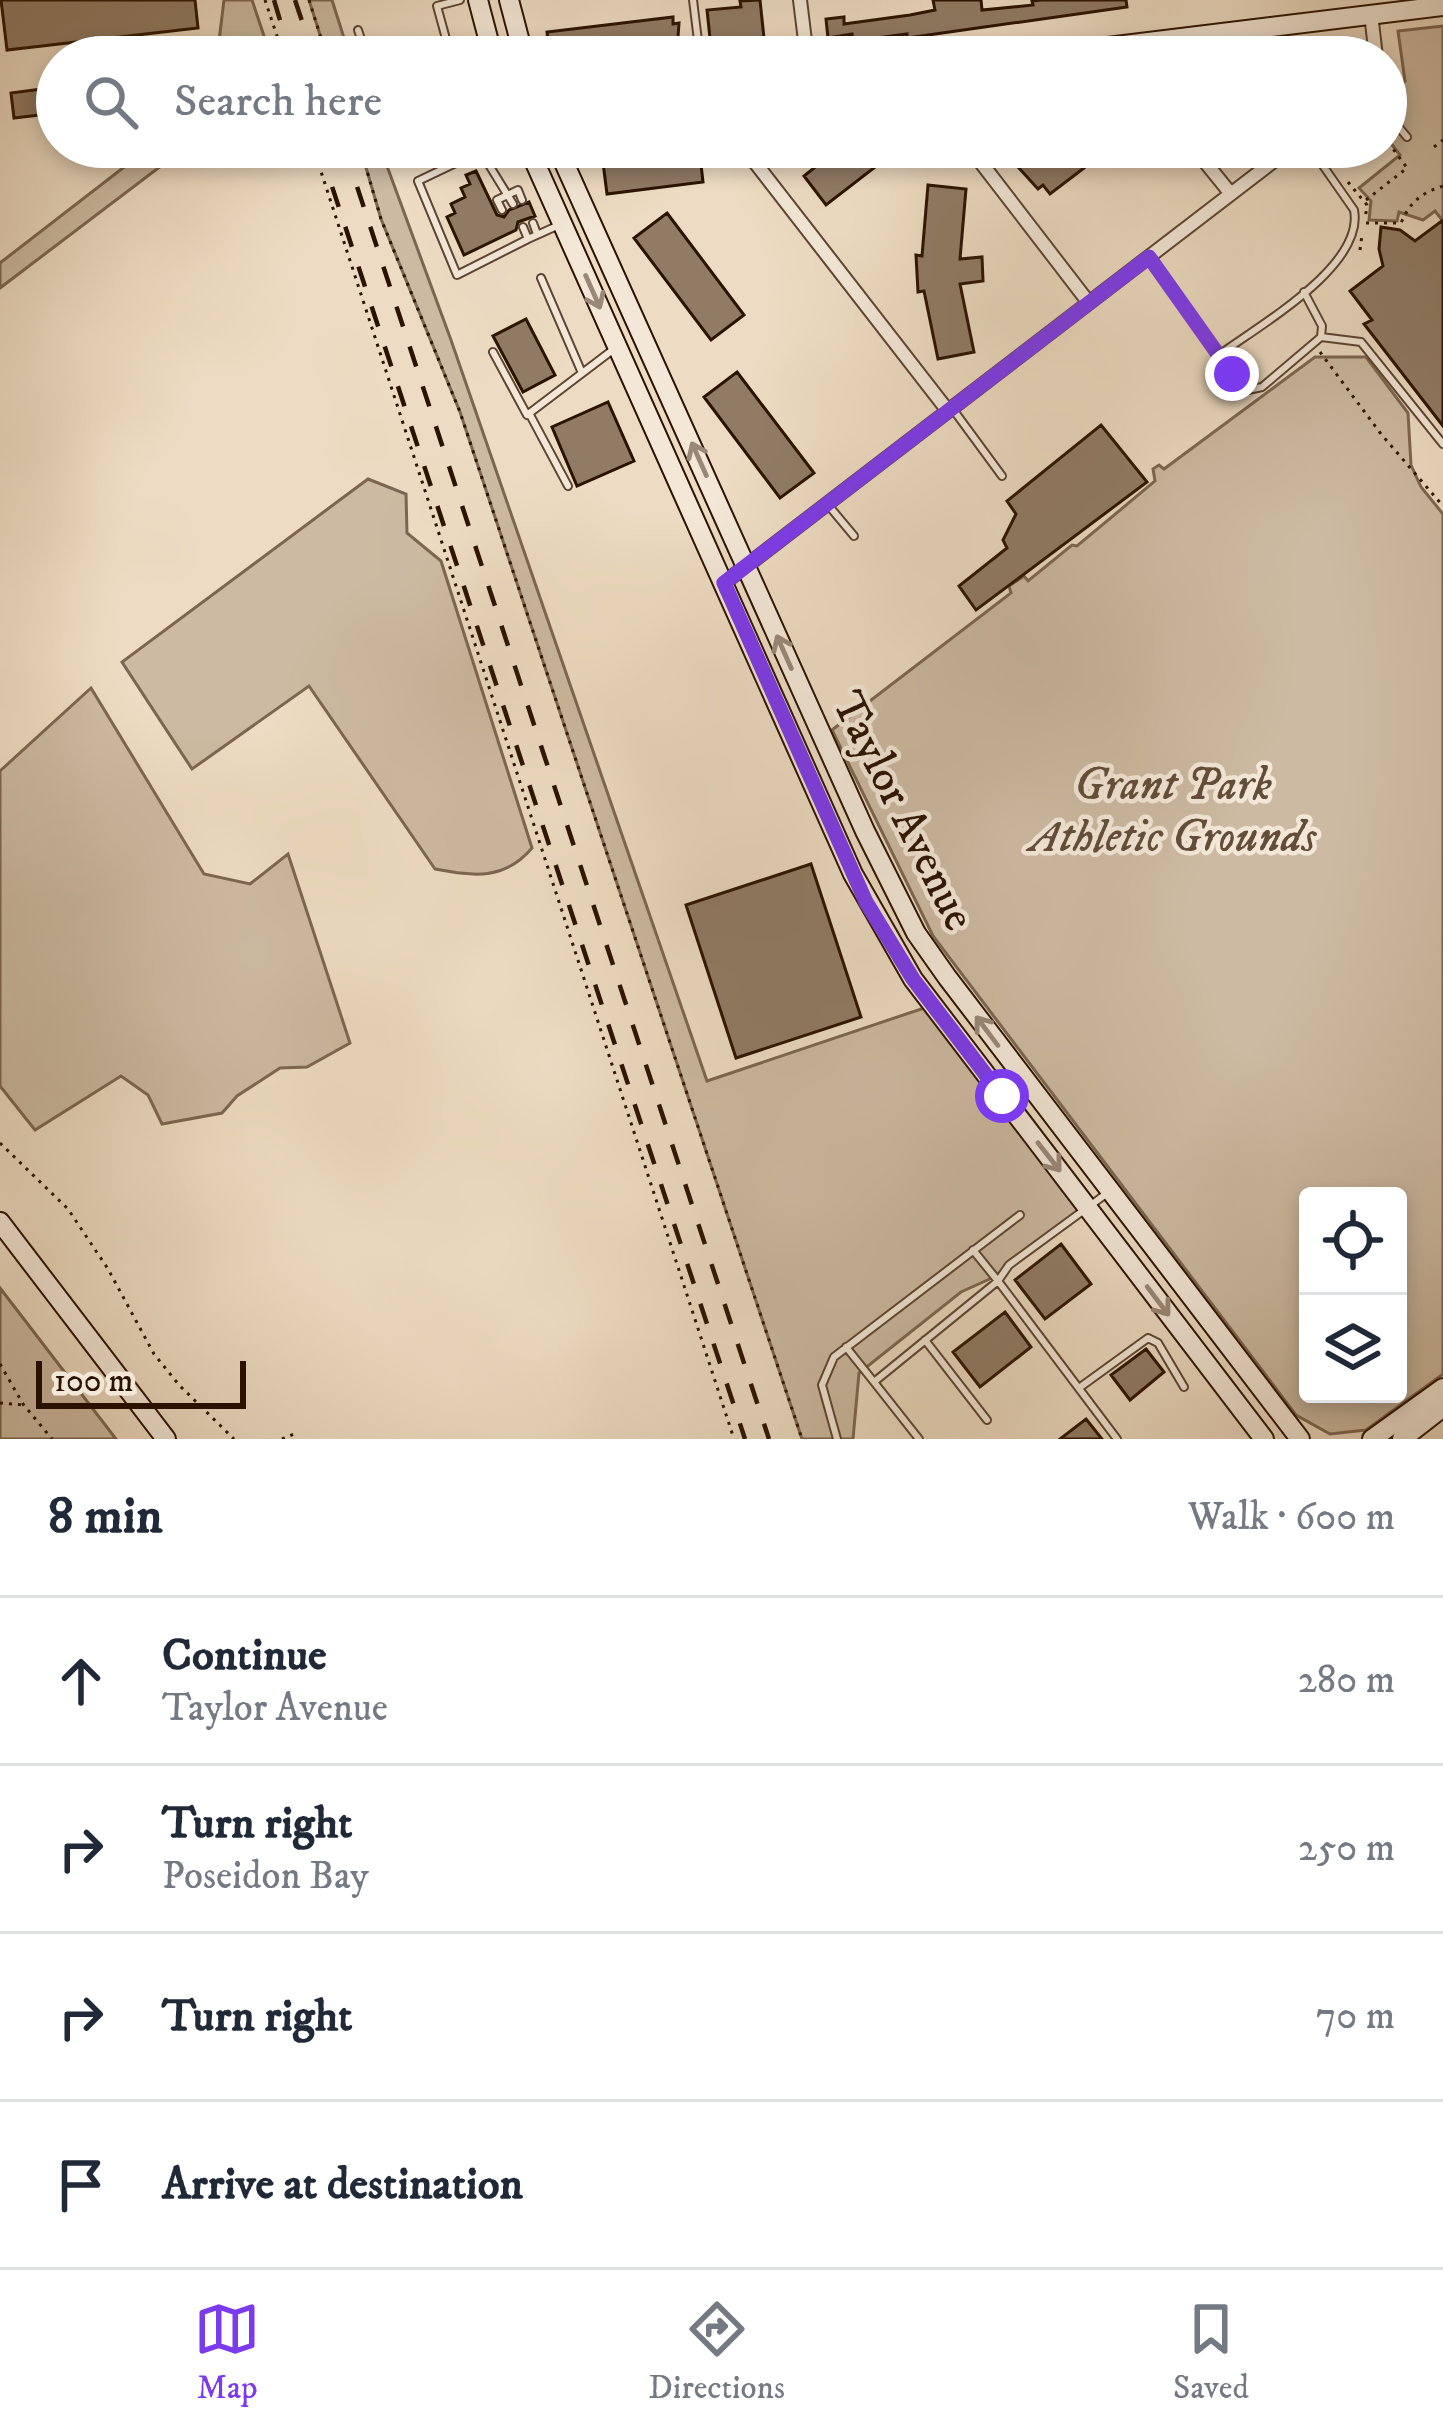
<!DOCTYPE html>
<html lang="en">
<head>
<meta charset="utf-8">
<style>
	body { margin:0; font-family:"IM FELL DW Pica",serif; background:#f2f2f3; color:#1f2937 }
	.controls { position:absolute; right:36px; bottom:36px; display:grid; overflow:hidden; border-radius:12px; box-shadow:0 6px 18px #0003 }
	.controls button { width:108px; height:108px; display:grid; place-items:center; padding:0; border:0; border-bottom:3px solid #e0e1e3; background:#fff; color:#1f2937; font:60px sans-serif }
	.scale { position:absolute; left:36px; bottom:30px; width:210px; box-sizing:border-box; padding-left:12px; border:6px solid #2b1200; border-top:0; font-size:33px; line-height:42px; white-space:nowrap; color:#2b1200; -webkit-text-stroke:9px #f3e8d8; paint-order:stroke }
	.stop { position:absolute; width:36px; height:36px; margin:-27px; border:9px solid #7c3aed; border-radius:50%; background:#fff }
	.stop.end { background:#7c3aed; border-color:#fff; box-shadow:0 3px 12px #0008 }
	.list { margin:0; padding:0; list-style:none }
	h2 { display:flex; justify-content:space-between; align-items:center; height:156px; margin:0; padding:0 48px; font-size:51px }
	h2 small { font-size:39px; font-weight:400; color:#747a83 }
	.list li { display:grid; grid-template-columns:78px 1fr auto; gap:36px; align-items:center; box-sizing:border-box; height:168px; padding:0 48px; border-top:3px solid #e0e1e3 }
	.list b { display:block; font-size:45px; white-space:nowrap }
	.list p { margin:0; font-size:39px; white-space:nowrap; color:#747a83 }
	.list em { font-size:39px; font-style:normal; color:#747a83 }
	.icon { flex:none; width:66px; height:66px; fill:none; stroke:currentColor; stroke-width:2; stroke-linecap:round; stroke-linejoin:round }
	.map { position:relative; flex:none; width:1443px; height:1439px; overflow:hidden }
	.search { position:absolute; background:#fff; box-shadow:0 6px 18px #0003; left:36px; right:36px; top:36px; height:132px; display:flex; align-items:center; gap:30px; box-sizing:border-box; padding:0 42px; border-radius:66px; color:#747a83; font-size:45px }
	.sheet { height:828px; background:#fff }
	nav { display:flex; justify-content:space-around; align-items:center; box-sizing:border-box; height:168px; border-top:3px solid #e0e1e3; background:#fff; font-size:33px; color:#747a83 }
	nav a { display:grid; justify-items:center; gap:6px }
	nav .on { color:#7c3aed }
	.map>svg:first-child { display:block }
</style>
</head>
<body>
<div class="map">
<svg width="1443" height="1439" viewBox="0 0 1443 1439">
	<rect width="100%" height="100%" fill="#eddcc3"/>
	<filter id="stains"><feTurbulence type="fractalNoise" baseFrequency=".00167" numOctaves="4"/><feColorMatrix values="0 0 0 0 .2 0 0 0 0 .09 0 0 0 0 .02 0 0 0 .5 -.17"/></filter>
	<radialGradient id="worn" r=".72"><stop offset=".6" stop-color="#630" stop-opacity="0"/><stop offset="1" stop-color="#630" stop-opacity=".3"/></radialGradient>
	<path fill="#ccbaa2" stroke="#7c6651" stroke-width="3" fill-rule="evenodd" d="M224,0H252L271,57H217Z
		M309,0H332L350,57H327Z
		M1443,26V221L1435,211L1423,220L1399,212L1397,221L1369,220L1371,201L1359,188L1400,155L1386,137V96L1405,81L1398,31Z
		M150,147H186L0,288V263Z
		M360,147H380L451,340L707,1081L933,1005L1087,1207L994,1277L961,1292L859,1373L853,1439H802L460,412L381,219Z
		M1315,357H1366L1408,413L1411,465L1421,487L1443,514V1374L1366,1430L1330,1434L1296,1415L933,936L832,730L1011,593L1009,586L1024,576L1028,581L1072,545L1077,546L1155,481L1153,469L1159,465L1164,469ZM1308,1196H1398V1394H1308Z
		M368,479L406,494L407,533L441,561L532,848C504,881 474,876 435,869L309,686L192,769L122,662Z
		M91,688L204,874L250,884L288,854L350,1043L307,1067L280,1068L237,1096L222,1113L162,1124L148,1095L121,1076L35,1130L0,1086V771Z
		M0,1288L116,1439H0Z"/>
	<path fill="#907b65" stroke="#2b1200" stroke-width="3" d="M1,0H195L198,28L7,50Z
		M760,0L766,57H712L707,10L741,7L740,1Z
		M933,0H981L982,10L1033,5L1032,1L1041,0H1126L1127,7L907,38V34L853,41L852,34L828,38L826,19L844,17V24L910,15L935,10Z
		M673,17V24L679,23L677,51L631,57L545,54L543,40H548L547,32Z
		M57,87V113L14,118L11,93Z
		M601,147H699L703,182L607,194Z
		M840,147H901L826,205L804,176Z
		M1000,147H1074L1084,168L1050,194L1043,185L1038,189Z
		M476,171L497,215L504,217L509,210L529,202L535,216L518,222L516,230L464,255L447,217L455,213L451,204L465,197L461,188L470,184L466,175Z
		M928,185L966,189L960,259L982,257L983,281L960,284L974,352L938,359L924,291L918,292L916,255L922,256Z
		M667,213L744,315L711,340L634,238Z
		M1443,220V426L1364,324L1372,320L1350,291L1383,266L1379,249L1381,227L1400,230L1415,241Z
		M526,319L555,375L523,392L493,336Z
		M737,372L814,473L780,498L704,397Z
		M608,402L634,461L577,486L552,427Z
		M1101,425L1147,482L976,610L959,586L1007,548L1003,540L1016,514L1007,501Z
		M811,864L861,1017L736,1058L686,905Z
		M1061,1244L1091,1284L1045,1319L1015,1280Z
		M1005,1312L1031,1347L980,1387L953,1352Z
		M1146,1349L1164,1372L1130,1400L1111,1375Z
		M1086,1419L1102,1439H1060Z"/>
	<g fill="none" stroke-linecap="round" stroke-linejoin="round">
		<defs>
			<path id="lane" d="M693,0L700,57
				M358,30L367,57
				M1224,36L1241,57
				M404,57L448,43
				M451,57L437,6L460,0
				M1386,112L1407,137
				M478,147L513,204
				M479,152L418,181L457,275L528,239
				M502,210L497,200L518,190L522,200
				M533,223L537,234
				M523,227L528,239L557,226
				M1149,257L1241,387L1248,390L1262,387L1321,337L1322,326L1304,292
				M541,278L582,373
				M1321,337L1361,342L1443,444
				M493,352L527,415L614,349
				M1219,355C1258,326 1365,266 1354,210L1310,147
				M952,408L1002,476
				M529,413L568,486
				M829,506L854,536
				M1106,1194L1009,1265L998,1281L1117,1439
				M925,1340L987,1420
				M846,1347L874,1382
				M1079,1388L1148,1338L1158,1343L1184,1387
				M837,1439L822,1385L834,1357L1020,1215
				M919,1439L874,1382L998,1281L973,1250"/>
			<path id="street" d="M800,0L807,57
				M1371,14L1376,57
				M743,147L948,411
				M969,147L1089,303
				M1193,147L1231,194
				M724,583L1292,147"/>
			<path id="secondary" d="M478,0L493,57
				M509,0L524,57
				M1026,57L1443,6
				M528,147L853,874L913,979L1264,1439
				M557,147L865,831L916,933L947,977L1300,1439
				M0,1222L166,1439
				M1372,1439L1443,1388
				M1402,1439L1443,1407"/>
		</defs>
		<use href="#lane" stroke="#5c4431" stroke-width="10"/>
		<use href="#street" stroke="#5c4431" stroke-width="16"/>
		<use href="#secondary" stroke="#2b1200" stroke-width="22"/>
		<path stroke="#2b1200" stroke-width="3" stroke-dasharray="3 6" stroke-linecap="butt" d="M265,0L284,57
			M309,0L327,57
			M313,147L734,1439
			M360,147L381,219L460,412L802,1439
			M1434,147L1443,140
			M1348,182L1367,205L1365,220
			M1366,200L1407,168L1386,139
			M1366,223H1401C1410,202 1421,193 1443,186
			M1360,250L1362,235
			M1320,352L1381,434L1443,506
			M0,1143L68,1209L108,1269L154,1354L179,1385L234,1439
			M0,1364L23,1404L52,1439
			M0,1403L23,1405
			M282,1439L294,1434"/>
		<use href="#lane" stroke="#f3e8d8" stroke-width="6"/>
		<use href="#street" stroke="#f3e8d8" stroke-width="12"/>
		<use href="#secondary" stroke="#f3e8d8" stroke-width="18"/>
		<path stroke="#2b1200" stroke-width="4.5" stroke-dasharray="21 21" stroke-linecap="butt" d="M274,0L291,57
			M295,0L314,57
			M319,147L745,1439
			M344,147L769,1439"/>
	</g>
	<defs><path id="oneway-shaft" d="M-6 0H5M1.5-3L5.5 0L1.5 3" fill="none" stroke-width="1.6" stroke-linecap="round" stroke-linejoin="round" transform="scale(3)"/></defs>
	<g stroke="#987">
		<use href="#oneway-shaft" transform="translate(593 292) rotate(66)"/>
		<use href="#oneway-shaft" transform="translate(699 459) rotate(-114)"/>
		<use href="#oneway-shaft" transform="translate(784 652) rotate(-114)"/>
		<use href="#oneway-shaft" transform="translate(987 1031) rotate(-127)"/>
		<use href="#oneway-shaft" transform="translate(1049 1157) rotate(52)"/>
		<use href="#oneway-shaft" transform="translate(1158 1301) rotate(53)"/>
	</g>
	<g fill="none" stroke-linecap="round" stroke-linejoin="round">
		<path stroke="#7c3aed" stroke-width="15" d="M1002,1096L913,979L866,902L724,583L1149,257L1232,374"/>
	</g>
	<g text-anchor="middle" stroke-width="9" stroke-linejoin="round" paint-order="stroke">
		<g font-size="45" font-style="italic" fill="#634d39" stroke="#f3e8d8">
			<text x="1173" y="799">Grant Park<tspan x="1173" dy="52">Athletic Grounds</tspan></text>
		</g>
		<g font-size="45" fill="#2b1200" stroke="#f3e8d8">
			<text transform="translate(905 810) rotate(63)" y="16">Taylor Avenue</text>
		</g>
	</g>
	<rect width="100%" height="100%" filter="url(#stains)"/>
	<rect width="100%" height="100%" fill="url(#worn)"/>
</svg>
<div class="controls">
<button><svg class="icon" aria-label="locate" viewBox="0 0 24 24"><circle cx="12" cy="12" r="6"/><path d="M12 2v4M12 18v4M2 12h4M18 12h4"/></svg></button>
<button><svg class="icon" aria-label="layers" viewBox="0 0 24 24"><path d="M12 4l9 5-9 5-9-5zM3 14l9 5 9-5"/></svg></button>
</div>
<div class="scale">100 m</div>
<div class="stop" style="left:1002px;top:1096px"></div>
<div class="stop end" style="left:1232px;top:374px"></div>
<div class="search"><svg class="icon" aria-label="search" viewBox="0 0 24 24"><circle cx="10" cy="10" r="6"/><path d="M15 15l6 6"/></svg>Search here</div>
</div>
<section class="sheet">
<h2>8 min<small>Walk · 600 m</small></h2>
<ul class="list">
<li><svg class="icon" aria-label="ahead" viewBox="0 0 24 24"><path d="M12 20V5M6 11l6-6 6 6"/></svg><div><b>Continue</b><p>Taylor Avenue</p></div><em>280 m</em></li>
<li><svg class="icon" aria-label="right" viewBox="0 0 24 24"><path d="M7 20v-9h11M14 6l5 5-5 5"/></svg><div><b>Turn right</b><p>Poseidon Bay</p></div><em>250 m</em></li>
<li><svg class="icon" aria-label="right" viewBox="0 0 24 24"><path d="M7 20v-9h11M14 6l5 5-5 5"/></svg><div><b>Turn right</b></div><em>70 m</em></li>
<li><svg class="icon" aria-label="arrive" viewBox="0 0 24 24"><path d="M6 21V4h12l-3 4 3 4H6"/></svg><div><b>Arrive at destination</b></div></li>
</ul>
</section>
<nav>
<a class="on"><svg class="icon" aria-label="map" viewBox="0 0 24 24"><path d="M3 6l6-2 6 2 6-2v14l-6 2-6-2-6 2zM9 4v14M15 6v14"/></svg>Map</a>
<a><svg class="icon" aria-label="directions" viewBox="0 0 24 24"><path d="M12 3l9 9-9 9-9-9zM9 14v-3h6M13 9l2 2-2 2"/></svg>Directions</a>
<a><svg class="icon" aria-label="saved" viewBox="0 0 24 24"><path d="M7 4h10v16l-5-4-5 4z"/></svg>Saved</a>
</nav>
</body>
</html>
